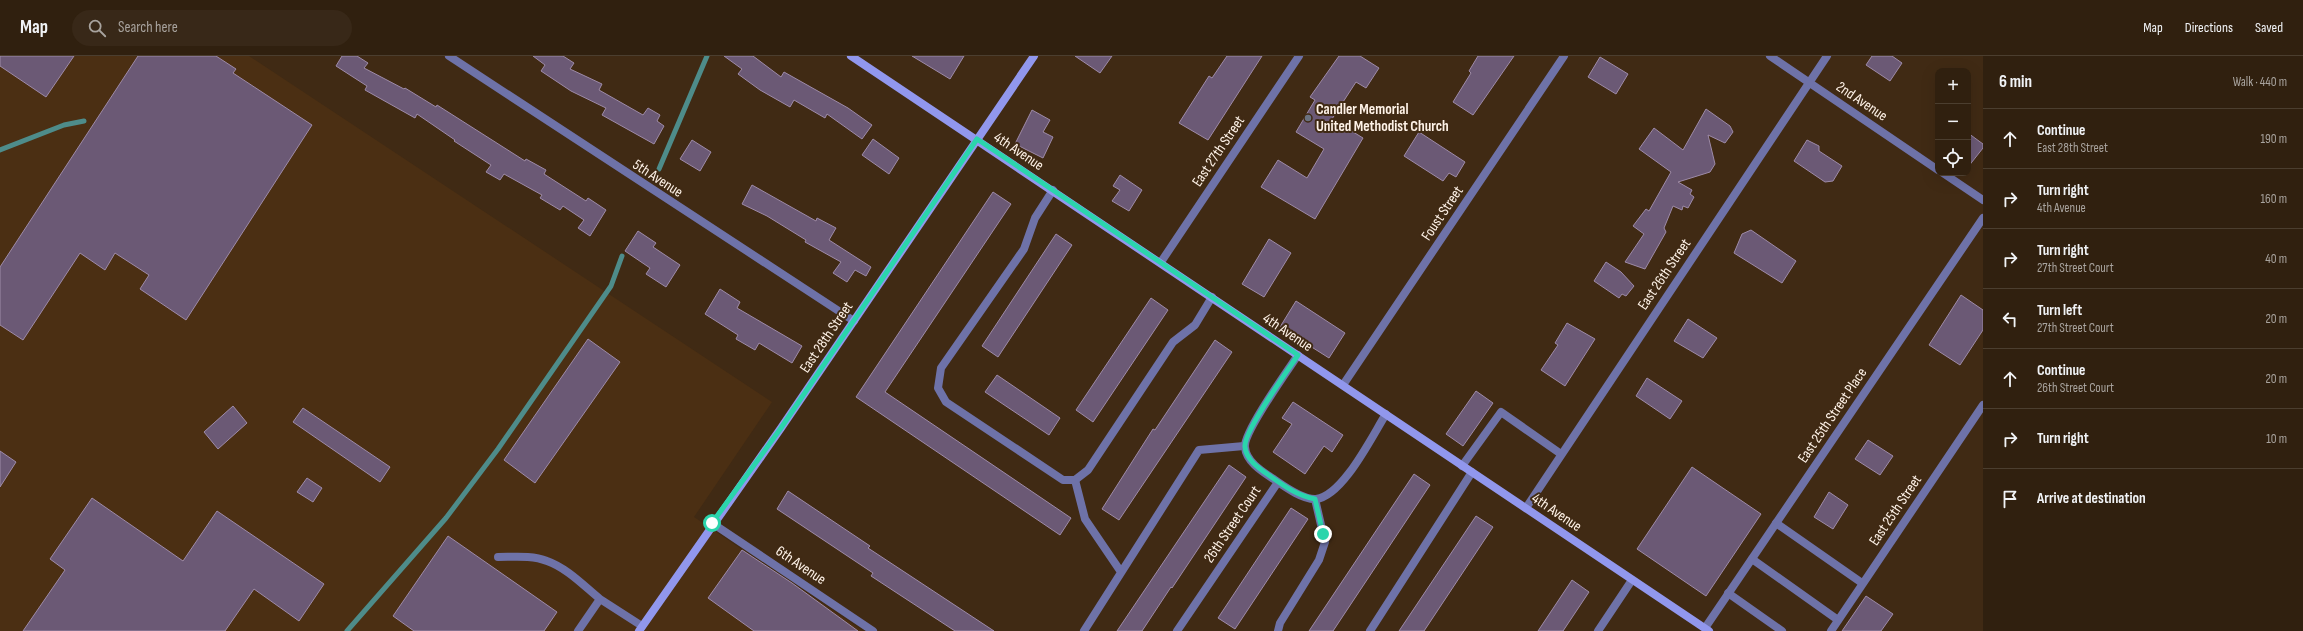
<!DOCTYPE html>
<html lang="en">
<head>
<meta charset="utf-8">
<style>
	body { margin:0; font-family:"Sofia Sans Condensed",sans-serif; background:#382818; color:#f1f3f6 }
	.controls { position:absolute; right:12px; top:12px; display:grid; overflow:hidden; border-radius:8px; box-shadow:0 4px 16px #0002 }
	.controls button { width:36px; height:36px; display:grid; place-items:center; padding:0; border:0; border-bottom:1px solid #4b3e2f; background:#30200f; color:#f1f3f6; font:20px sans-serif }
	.stop { position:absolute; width:12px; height:12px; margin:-9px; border:3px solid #2bd5ac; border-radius:50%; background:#fff }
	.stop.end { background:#2bd5ac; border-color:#fff; box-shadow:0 1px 4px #0008 }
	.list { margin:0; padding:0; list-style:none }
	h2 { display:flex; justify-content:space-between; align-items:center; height:52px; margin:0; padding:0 16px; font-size:17px }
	h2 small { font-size:13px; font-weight:400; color:#a8a39e }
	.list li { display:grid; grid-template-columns:26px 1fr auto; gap:12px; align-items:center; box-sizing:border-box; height:60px; padding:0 16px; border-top:1px solid #4b3e2f }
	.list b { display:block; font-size:15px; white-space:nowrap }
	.list p { margin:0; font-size:13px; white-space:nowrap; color:#a8a39e }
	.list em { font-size:13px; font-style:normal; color:#a8a39e }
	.icon { flex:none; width:22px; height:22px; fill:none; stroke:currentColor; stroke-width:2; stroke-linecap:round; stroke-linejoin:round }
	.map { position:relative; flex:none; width:1983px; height:575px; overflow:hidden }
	header { display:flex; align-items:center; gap:24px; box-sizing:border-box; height:56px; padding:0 20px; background:#30200f; border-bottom:1px solid #4b3e2f }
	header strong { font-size:19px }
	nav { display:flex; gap:22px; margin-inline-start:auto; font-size:14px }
	.search { width:280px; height:36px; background:#382818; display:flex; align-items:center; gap:10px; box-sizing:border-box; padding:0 14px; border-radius:22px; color:#a8a39e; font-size:15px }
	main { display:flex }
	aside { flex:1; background:#30200f }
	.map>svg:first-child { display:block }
</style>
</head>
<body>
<header>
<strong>Map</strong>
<div class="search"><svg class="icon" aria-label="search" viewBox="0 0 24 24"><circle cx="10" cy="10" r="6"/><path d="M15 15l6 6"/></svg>Search here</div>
<nav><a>Map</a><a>Directions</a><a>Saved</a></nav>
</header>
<main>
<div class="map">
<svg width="1983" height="575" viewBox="0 0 1983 575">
	<rect width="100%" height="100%" fill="#402a14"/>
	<path fill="#4b2f13" d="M0,0H249L772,346L694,461L863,575H0Z"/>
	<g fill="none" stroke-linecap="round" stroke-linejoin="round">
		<path stroke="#4e8c8a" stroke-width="5" d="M0,94L64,69L84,65
			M659,113L707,0
			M347,575L446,462L498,393L611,230L622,200"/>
	</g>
	<path fill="#6b5975" stroke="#9e8ba8" d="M0,0H74L46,41L0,10Z
		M138,0H216L236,13L233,17L312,69L186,264L140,233L149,219L115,197L105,214L80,197L23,284L0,269V211Z
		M342,0H357L368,7L364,12L404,33L405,32L436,51L437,49L525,105L526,103L546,114L544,118L586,145L588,142L606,154L590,180L578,172L584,164L563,150L560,154L540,142L542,139L504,118L500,124L486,116L491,109L454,85L455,84L417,58L415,62L365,34L367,30L336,10Z
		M533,0H563L574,7L570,13L602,28L599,34L643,59L648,52L660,59L657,65L664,70L654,88L602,59L606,52L571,35L541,15L545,9Z
		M724,0H753L781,21L784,16L848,52L872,69L862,83L827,58L825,62L794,44L790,51L760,34L738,18L742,13Z
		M912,0H964L950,23Z
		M1075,0H1112L1100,17Z
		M1227,0H1262L1208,84L1179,67L1209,20L1212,22Z
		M1339,0H1360L1379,12L1366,32L1356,26L1332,63L1363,82L1315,163L1261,131L1278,104L1307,122L1324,93L1296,76L1315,44L1310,41Z
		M1478,0H1514L1473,59L1453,46L1471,17L1469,15Z
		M1872,0H1892L1902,7L1890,25L1866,9Z
		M1600,1L1628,18L1616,38L1588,21Z
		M1706,53L1730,70L1733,76L1725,87L1708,79L1715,108L1710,116L1678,126L1692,134L1690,138L1694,141L1688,152L1683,150L1682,154L1673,150L1664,172L1666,176L1645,213L1625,206L1644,178L1633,170L1646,153L1649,155L1671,116L1639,93L1654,72L1683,94Z
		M1032,54L1050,64L1043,76L1053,81L1043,102L1015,88Z
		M1419,76L1465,106L1456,121L1449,117L1443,125L1404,100Z
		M1968,77L1983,88V92L1968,111Z
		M873,83L899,102L889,118L862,99Z
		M692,84L711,96L700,115L680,103Z
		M1807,84L1819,90V95L1842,110L1833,125L1825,126L1794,105Z
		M1120,119L1142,134L1129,155L1112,145L1120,134L1113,130Z
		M752,129L816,165L817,162L836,172L829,184L871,211L866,220L855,214L847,226L833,217L841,206L805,186L806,184L767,160L742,148Z
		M993,136L1011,148L885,336L1071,462L1060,479L856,341Z
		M1751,174L1796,205L1782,227L1734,197L1742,178Z
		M638,175L656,187L653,191L680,209L666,231L646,218L650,212L625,195Z
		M1056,178L1072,189L998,301L982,290Z
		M1269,183L1291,197L1264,241L1242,228Z
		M1606,206L1621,216L1634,230L1626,240L1622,238L1619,242L1594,225Z
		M720,233L740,246L737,252L802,290L792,307L759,287L755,294L736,283L738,279L705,258Z
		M1961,239L1983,254V274L1960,309L1929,289Z
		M1151,242L1168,254L1093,366L1076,354Z
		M1296,245L1345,277L1329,302L1280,271Z
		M1688,263L1717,282L1703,302L1674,285Z
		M1567,267L1595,283L1565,330L1541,314L1558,289L1555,287Z
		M588,283L620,306L535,427L504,404Z
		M1215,284L1232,296L1119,464L1102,453L1153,373L1155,374Z
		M997,319L1060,362L1049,379L985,336Z
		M1647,322L1682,345L1670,363L1636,340Z
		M1476,335L1493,347L1463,390L1446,378Z
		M1293,346L1343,379L1332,396L1324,390L1305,418L1273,396L1292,368L1282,362Z
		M233,350L247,367L218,393L204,376Z
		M303,352L390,411L380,426L293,366Z
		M1868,384L1893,400L1880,419L1855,403Z
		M0,395L16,406L0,431Z
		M1229,409L1246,421L1172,532L1171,531L1142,575H1117Z
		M1692,411L1761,458L1706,540L1637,493Z
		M1414,418L1430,429L1333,575H1309Z
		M307,422L322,432L313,446L297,436Z
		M788,435L870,490L868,492L994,575H955L871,520L873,517L777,453Z
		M1829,436L1848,449L1833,473L1814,461Z
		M92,442L183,505L217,455L324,528L299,565L254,533L225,575H23L65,514L50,503Z
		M1291,452L1308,463L1235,573L1218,562Z
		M1476,460L1493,471L1424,575H1399Z
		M448,480L557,556L544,575H414L393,560Z
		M742,494L792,527L858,575H754L708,542Z
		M1572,524L1589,536L1563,575H1538Z
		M1866,540L1893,558L1881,575H1842Z"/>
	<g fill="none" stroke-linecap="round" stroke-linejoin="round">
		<path stroke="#6e72a8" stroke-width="8" d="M1462,410L1501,356L1561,398
			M1075,424L1085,463L1121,516
			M1776,467L1862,527
			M498,501C514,501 532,499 547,505C567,512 584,530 600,543
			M1752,503L1838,564
			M1728,537L1782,575
			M578,575L600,543L642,570
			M1084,575L1199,394L1244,390
			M1278,575L1280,567L1319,504L1325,486L1315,443"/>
		<path stroke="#6e72a8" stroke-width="8" d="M449,0L854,265
			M1770,0L1938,114
			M1943,117L1983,144
			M1053,134L1035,162L1024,193L941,312L938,332L946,346L1063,424H1075L1088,414L1173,286L1195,269L1212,241
			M1161,206L1299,0
			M1298,299C1288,314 1243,377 1245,391C1246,406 1263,416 1275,424C1285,431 1303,444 1316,443C1343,440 1372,380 1386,358
			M1343,329L1564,0
			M1526,452L1827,0
			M712,467L873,575
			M1705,572L1983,162
			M1177,575L1278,426
			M1370,575L1472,416
			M1598,575L1632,524
			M1831,575L1983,349"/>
		<path stroke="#9197ed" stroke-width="8" d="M851,0L1709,575
			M639,575L781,372L1034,0"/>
	</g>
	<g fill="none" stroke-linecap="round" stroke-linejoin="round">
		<path stroke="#2bd5ac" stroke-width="5" d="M712,467L781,372L977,83L1298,299C1288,314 1243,376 1245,391C1246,404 1260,413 1270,420C1284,430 1298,440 1315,443L1323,478"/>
	</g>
	<circle fill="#6b7280" stroke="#402a14" stroke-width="1.5" cx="1308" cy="62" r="4"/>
	<g text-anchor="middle" stroke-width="4" stroke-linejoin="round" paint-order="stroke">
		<g font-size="15" fill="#fef2e7" stroke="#402a14">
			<text transform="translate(1862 45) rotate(34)" y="5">2nd Avenue</text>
			<text transform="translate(1019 95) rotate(34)" y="5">4th Avenue</text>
			<text transform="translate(1218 95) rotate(-56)" y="5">East 27th Street</text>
			<text transform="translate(658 122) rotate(33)" y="5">5th Avenue</text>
			<text transform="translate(1442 157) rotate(-56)" y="5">Foust Street</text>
			<text transform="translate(1664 218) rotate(-56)" y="5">East 26th Street</text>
			<text transform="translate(1288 276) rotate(34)" y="5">4th Avenue</text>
			<text transform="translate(826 281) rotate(-56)" y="5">East 28th Street</text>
			<text transform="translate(1832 359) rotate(-56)" y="5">East 25th Street Place</text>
			<text transform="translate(1895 454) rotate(-56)" y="5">East 25th Street</text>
			<text transform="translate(1557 456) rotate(34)" y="5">4th Avenue</text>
			<text transform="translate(1232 468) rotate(-56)" y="5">26th Street Court</text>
			<text transform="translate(801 509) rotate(34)" y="5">6th Avenue</text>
		</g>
		<g font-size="15" font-weight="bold" fill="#fef2e7" stroke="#402a14" text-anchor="start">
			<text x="1316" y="58">Candler Memorial<tspan x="1316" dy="17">United Methodist Church</tspan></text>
		</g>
	</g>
</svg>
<div class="controls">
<button>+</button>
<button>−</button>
<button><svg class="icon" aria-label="locate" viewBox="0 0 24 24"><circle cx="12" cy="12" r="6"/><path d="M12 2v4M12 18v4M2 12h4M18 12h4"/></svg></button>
</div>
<div class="stop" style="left:712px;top:467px"></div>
<div class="stop end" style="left:1323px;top:478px"></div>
</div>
<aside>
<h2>6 min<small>Walk · 440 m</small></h2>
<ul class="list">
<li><svg class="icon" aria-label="ahead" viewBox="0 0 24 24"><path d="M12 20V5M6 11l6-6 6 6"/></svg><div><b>Continue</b><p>East 28th Street</p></div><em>190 m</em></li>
<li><svg class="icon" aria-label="right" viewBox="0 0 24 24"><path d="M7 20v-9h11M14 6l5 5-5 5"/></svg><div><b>Turn right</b><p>4th Avenue</p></div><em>160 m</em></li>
<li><svg class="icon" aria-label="right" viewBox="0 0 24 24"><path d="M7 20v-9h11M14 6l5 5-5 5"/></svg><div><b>Turn right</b><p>27th Street Court</p></div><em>40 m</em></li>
<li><svg class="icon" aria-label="left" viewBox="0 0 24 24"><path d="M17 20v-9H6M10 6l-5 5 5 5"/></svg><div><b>Turn left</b><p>27th Street Court</p></div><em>20 m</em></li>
<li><svg class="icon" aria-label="ahead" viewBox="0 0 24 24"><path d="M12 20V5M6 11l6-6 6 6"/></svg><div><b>Continue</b><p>26th Street Court</p></div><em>20 m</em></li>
<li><svg class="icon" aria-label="right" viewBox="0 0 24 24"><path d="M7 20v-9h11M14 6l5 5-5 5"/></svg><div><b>Turn right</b></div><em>10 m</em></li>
<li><svg class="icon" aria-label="arrive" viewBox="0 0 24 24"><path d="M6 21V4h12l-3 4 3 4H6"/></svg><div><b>Arrive at destination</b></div></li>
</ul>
</aside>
</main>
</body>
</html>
